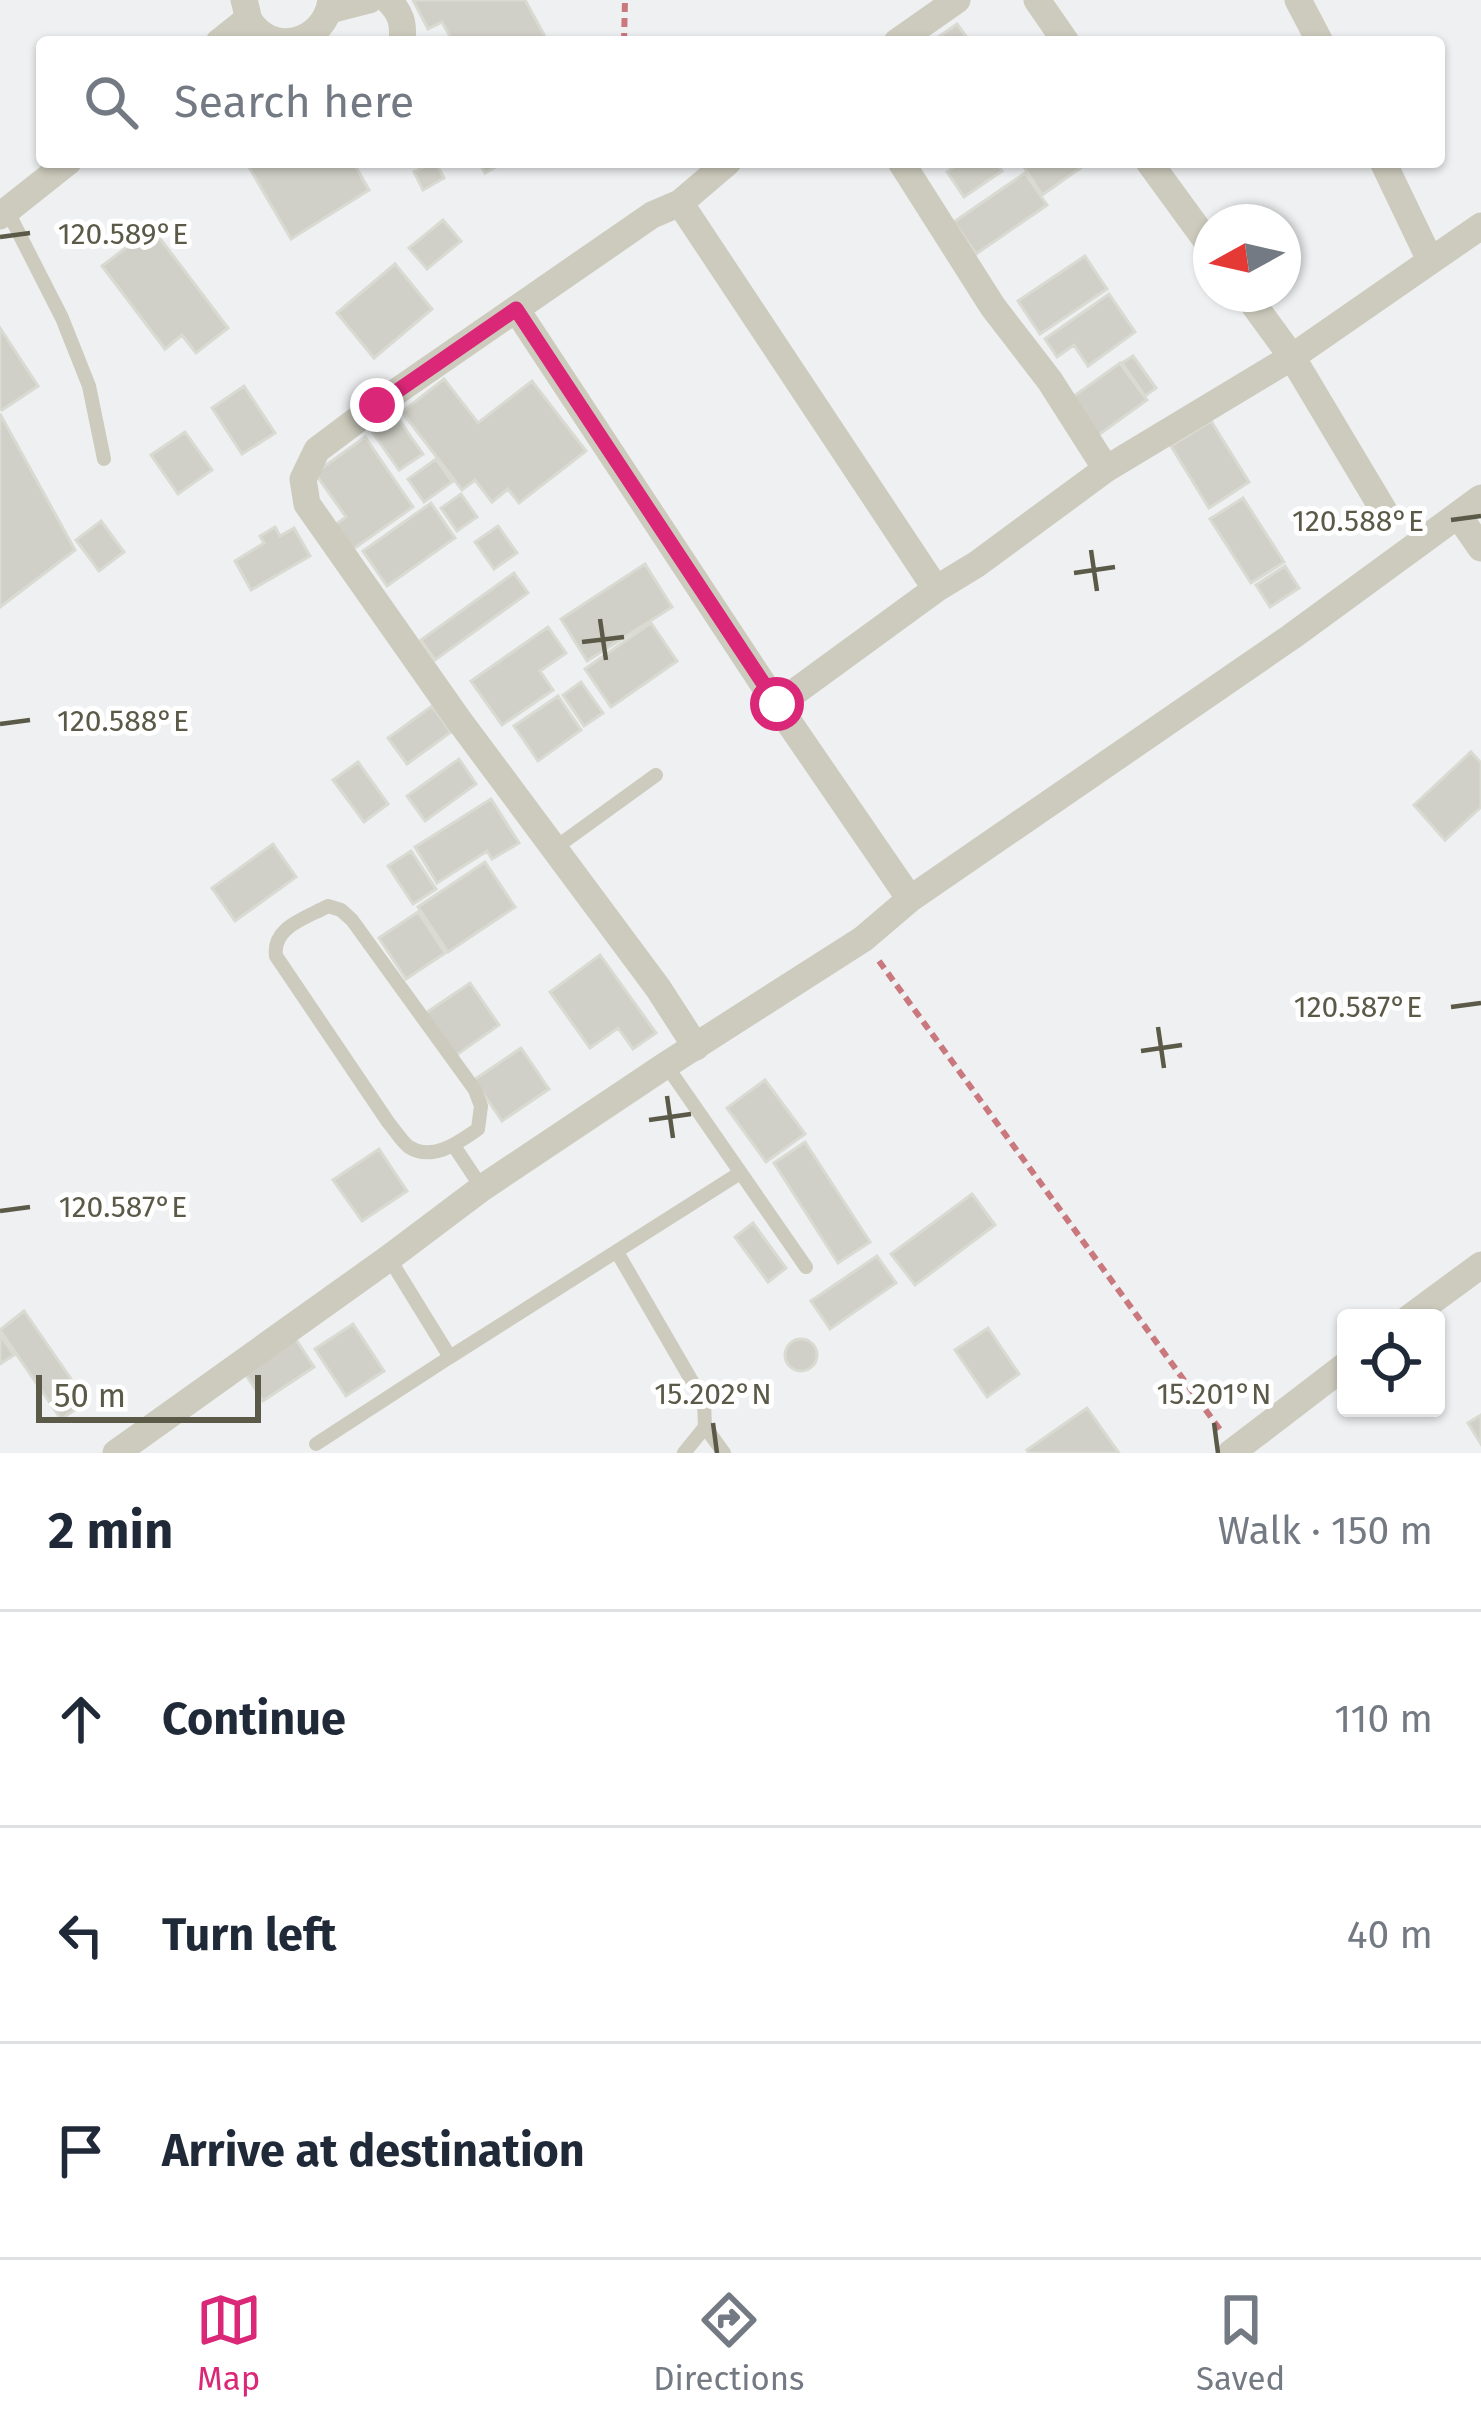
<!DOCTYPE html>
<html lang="en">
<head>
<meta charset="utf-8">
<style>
	body { margin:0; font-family:"Fira Sans",sans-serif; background:#f6f6f7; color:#1f2937 }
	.controls { position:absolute; right:36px; bottom:36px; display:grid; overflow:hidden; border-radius:12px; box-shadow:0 3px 9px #0004 }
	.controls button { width:108px; height:108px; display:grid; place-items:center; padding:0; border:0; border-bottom:3px solid #e0e1e3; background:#fff; color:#1f2937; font:60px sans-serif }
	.compass { position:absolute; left:1193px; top:204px; width:108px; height:108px; border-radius:50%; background:#fff; box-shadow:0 3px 9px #0004; rotate:262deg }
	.scale { position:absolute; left:36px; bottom:30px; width:225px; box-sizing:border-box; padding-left:12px; border:6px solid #5b5947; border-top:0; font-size:33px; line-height:42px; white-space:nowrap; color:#5b5947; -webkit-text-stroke:9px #fff; paint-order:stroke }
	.stop { position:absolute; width:36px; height:36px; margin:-27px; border:9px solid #db2777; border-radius:50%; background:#fff }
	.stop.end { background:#db2777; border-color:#fff; box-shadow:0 3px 12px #0008 }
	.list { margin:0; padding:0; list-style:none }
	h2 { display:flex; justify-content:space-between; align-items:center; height:156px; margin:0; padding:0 48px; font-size:51px }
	h2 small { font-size:39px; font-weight:400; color:#747a83 }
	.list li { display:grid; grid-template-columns:78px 1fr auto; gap:36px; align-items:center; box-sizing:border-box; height:216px; padding:0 48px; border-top:3px solid #e0e1e3 }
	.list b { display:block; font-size:45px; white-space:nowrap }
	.list em { font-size:39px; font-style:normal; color:#747a83 }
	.icon { flex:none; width:66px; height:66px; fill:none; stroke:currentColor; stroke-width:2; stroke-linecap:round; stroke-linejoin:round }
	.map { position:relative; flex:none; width:1481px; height:1453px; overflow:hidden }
	.search { position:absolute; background:#fff; box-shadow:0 3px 9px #0004; left:36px; right:36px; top:36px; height:132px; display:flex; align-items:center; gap:30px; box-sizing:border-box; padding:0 42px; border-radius:12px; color:#747a83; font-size:45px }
	.sheet { height:804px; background:#fff }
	nav { display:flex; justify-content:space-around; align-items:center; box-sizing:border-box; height:168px; border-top:3px solid #e0e1e3; background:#fff; font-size:33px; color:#747a83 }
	nav a { display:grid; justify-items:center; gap:6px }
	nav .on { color:#db2777 }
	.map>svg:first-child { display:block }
</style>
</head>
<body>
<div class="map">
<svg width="1481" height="1453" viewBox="0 0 1481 1453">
	<rect width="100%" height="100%" fill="#eef0f1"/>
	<path fill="#d0d0c8" stroke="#d9dad2" stroke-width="3" d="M413,0H525L548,42H453L442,22L428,29Z
		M957,24L970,42H931Z
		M246,162H353L369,190L291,239Z
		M435,162L444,178L423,190L414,172Z
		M479,162H505L485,173Z
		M961,162H996L1002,171L964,197L947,172Z
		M1021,162H1089L1042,195Z
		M1025,173L1047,205L976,254L954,222Z
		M443,220L461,241L427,269L409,248Z
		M152,228L228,328L196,353L182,335L165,349L102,266Z
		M1085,256L1107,289L1040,334L1018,301Z
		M395,264L432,309L374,358L337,313Z
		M1109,294L1135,332L1088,366L1074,345L1057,357L1045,339Z
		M0,328L38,386L2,410L0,408Z
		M1133,356L1156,388L1145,396L1122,363Z
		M1120,363L1147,400L1093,439L1067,401Z
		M444,379L478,423L532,381L586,451L519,503L508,489L492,502L475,480L462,490L402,412Z
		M244,386L275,433L242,454L212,408Z
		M390,407L423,454L399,470L366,423Z
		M0,414L75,550L0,607Z
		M1211,421L1249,482L1209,508L1171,446Z
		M185,432L212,470L178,494L151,455Z
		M365,437L413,507L349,552L332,527L346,517L315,473Z
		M436,459L452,482L424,502L408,479Z
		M461,494L477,517L457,531L441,508Z
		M1243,498L1284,562L1251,583L1210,519Z
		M431,503L455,538L387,586L363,551Z
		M101,521L124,552L99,571L76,540Z
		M498,526L517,553L494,569L475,542Z
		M275,527L280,536L294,528L310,556L251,590L235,561L264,543L260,536Z
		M645,564L672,607L587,661L561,619Z
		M1285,566L1299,588L1270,607L1256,585Z
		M514,573L528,593L435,660L421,640Z
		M651,623L677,661L611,707L585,669Z
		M548,627L566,653L540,671L553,690L502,725L471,681Z
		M581,682L603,713L584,726L563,695Z
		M558,696L581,730L538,761L514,726Z
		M432,706L451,732L407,764L388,738Z
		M1471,752L1481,763V807L1445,840L1414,805Z
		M459,759L476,784L425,821L407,796Z
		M358,762L388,804L364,822L333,780Z
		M491,799L519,843L492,859L487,851L437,883L415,847Z
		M273,844L296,877L235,921L212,888Z
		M411,851L436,889L413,904L388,866Z
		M485,862L515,907L448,952L418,907Z
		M418,912L445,953L406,979L379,938Z
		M600,955L656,1033L633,1049L618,1028L590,1048L550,992Z
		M470,983L499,1025L455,1056L426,1013Z
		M521,1048L549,1089L502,1121L474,1080Z
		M765,1080L805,1134L766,1162L727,1108Z
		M805,1142L870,1242L838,1263L774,1163Z
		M379,1149L407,1191L362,1221L333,1180Z
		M972,1194L995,1225L915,1285L891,1254Z
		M753,1223L786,1268L768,1282L735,1237Z
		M877,1256L896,1283L830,1329L811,1301Z
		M24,1311L87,1402L61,1419L0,1330Z
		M353,1324L384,1371L346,1396L315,1349Z
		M988,1328L1019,1374L987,1397L955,1350Z
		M0,1335L14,1355L0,1364Z
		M295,1338L314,1367L263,1401L244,1372Z
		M785 1355a16 16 0 1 1 32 0a16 16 0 1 1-32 0Z
		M1087,1408L1119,1453H1029L1027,1450Z
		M1481,1415V1444L1468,1423Z"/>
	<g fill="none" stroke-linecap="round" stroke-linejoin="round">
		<path stroke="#c9787e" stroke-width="6" stroke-dasharray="9 6" stroke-linecap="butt" d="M624,42L625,0
			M879,961L1221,1431"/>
		<path stroke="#cdcbbd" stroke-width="14" d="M7,210L62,318L89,386L104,459
			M555,848L656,775
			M328,906L341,910L352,920L475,1090L481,1106L478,1129C459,1142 433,1162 409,1147C402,1142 394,1129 388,1122L276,956C272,927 306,918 328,906Z
			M666,1065L806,1267
			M454,1146L482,1188
			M617,1252L704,1402L705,1427L684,1453
			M389,1258L450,1357L740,1173
			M705,1427L724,1453
			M316,1444L450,1357"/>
		<path stroke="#cdcbbd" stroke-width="27" d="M244,0C245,2 248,18 249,20C271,57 325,44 331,0
			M388,0C401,13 404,23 402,42
			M1037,0L1066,42
			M1298,0L1320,42
			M330,10L369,0
			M219,42L248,19
			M897,42L957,0
			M901,162L993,307L1050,381L1106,469
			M1149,162L1211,247
			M1383,162L1430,260
			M680,203L936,589
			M0,216L68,162
			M1246,294L1292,357L1384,511
			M516,309L652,215L680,203L728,162
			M1458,515L1481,548
			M777,705L936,589L977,564L1106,469L1292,357L1481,226
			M696,1047L658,988L458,719L307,504L303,479L317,450L377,405L516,309L777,705L910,899
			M1409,1318L1481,1265
			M116,1453L389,1258L482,1188L666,1065L863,939L910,899L1291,637L1481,498
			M1231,1453L1346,1365"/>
	</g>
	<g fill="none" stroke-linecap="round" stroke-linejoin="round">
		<path stroke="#db2777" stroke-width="15" d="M377,405L516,309L777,704"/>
	</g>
	<path fill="none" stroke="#5b5947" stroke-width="4.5" d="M0,237L30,233M1451,520L1481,516M1091,550L1097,591M1074,573L1115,567M600,619L606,660M582,642L624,637M0,724L30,720M1451,1007L1481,1003M1158,1027L1164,1068M1141,1051L1182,1045M667,1096L673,1138M649,1120L691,1114M0,1211L30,1207M713,1423L717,1453M1214,1423L1218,1453"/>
	<g font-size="30" text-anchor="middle" fill="#5b5947" stroke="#fff" stroke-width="10" stroke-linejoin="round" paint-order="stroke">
		<text x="123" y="244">120.589°E</text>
		<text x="1358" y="531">120.588°E</text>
		<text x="123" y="731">120.588°E</text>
		<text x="1358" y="1017">120.587°E</text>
		<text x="123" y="1217">120.587°E</text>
		<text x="713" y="1404">15.202°N</text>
		<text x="1214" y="1404">15.201°N</text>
	</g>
</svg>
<div class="controls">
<button><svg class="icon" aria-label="locate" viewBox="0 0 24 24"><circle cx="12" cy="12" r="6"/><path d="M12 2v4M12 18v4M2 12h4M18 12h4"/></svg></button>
</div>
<svg class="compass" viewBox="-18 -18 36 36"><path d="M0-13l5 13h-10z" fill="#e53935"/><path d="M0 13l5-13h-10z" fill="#747a83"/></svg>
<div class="scale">50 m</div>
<div class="stop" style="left:777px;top:704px"></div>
<div class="stop end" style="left:377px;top:405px"></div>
<div class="search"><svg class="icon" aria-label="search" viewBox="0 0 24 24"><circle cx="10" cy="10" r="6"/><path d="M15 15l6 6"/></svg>Search here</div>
</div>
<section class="sheet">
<h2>2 min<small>Walk · 150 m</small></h2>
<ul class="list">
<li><svg class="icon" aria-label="ahead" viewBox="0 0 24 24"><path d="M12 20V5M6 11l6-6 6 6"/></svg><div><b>Continue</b></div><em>110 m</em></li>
<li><svg class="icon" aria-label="left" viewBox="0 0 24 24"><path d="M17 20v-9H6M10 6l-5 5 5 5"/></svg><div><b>Turn left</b></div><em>40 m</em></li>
<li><svg class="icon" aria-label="arrive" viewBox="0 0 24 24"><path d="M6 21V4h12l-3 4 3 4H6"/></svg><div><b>Arrive at destination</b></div></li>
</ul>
</section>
<nav>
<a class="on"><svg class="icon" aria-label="map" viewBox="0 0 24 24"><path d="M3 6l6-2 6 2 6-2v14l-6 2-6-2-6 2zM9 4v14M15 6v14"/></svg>Map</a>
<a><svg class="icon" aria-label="directions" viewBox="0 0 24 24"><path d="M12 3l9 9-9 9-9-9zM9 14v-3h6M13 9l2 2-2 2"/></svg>Directions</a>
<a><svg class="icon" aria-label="saved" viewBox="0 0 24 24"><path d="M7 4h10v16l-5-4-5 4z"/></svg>Saved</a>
</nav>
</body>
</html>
